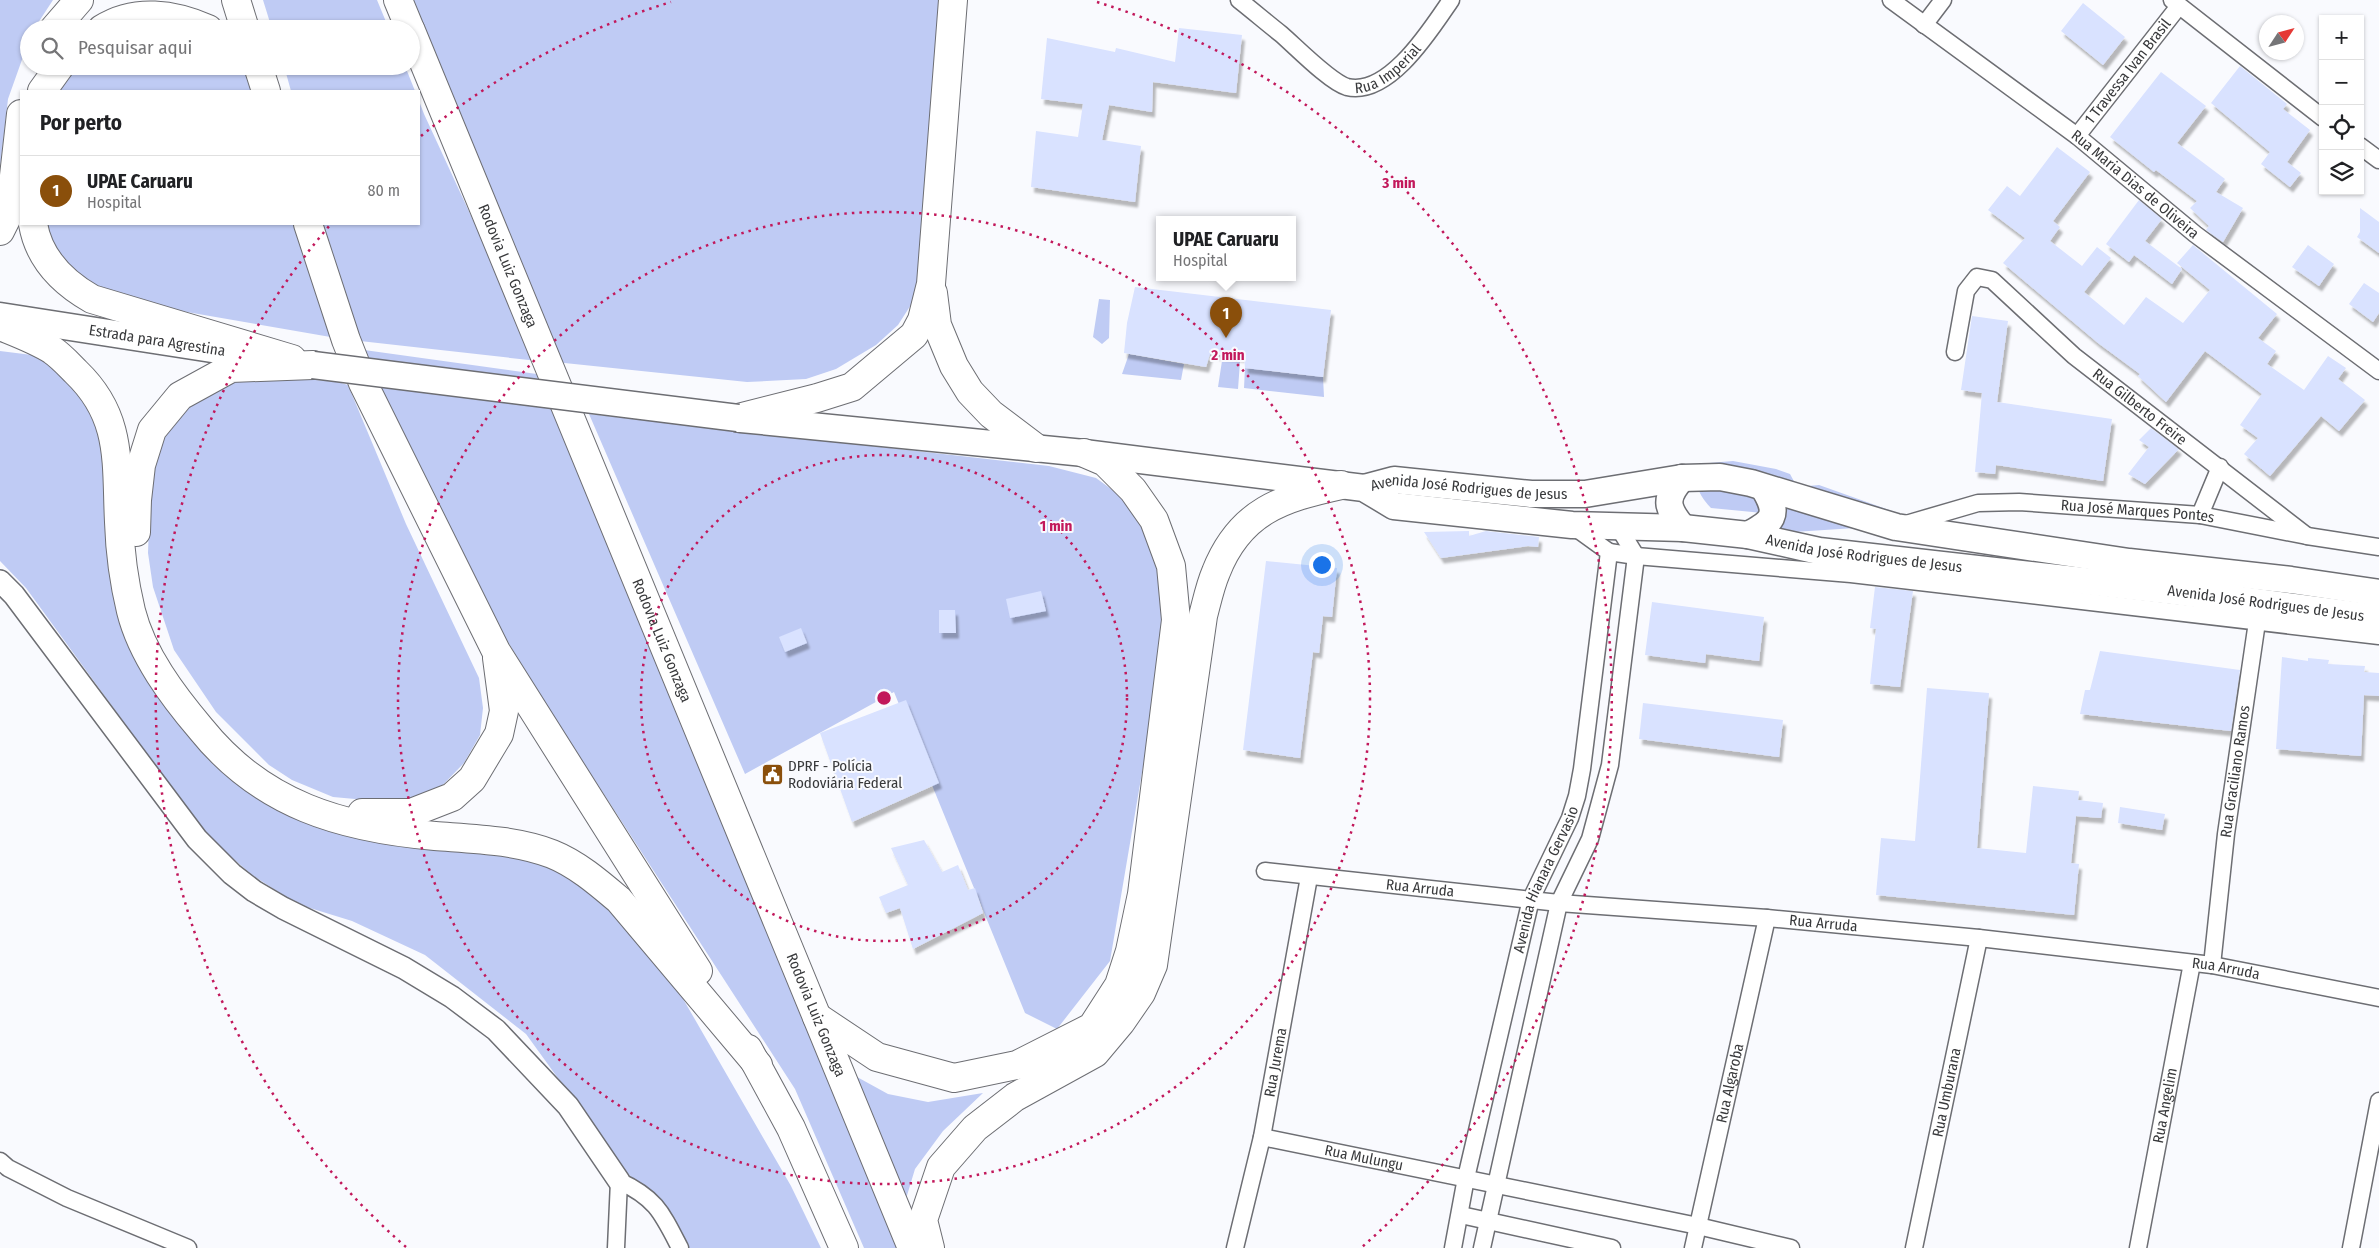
<!DOCTYPE html>
<html lang="pt">
<head>
<meta charset="utf-8">
<style>
	body { margin:0; font-family:"Fira Sans Condensed",sans-serif; background:#f6f6f6; color:#202124 }
	.controls { position:absolute; right:15px; top:15px; display:grid; overflow:hidden; border-radius:0px; box-shadow:0 1px 4px #0004 }
	.controls button { width:45px; height:45px; display:grid; place-items:center; padding:0; border:0; border-bottom:1px solid #e0e0e0; background:#fff; color:#202124; font:25px sans-serif }
	.compass { position:absolute; left:2259px; top:15px; width:45px; height:45px; border-radius:50%; background:#fff; box-shadow:0 1px 4px #0004; rotate:54deg }
	.you { position:absolute; left:1321px; top:564px; width:18px; height:18px; margin:-12px; border:4px solid #fff; border-radius:50%; background:#1a73e8; box-shadow:0 0 0 8px #1a73e833 }
	.badge { display:grid; place-items:center; width:32px; height:32px; border-radius:50%; background:#8a4f0b; color:#fff; font-size:16px; font-weight:700 }
	.pin { position:absolute; translate:-50% -41px; filter:drop-shadow(0 1px 2px #0008) }
	.pin::after { content:''; position:absolute; top:26px; width:18px; height:15px; background:inherit; clip-path:polygon(0 0,100% 0,50% 100%) }
	.popup { position:absolute; left:1156px; top:216px; width:140px; height:65px; box-sizing:border-box; display:grid; place-content:center; border-radius:0px; background:#fff; filter:drop-shadow(0 1px 4px #0005); font-size:16px; white-space:nowrap; color:#757577 }
	.popup b { font-size:19px; color:#202124 }
	.popup::after { content:''; position:absolute; left:50%; top:100%; margin-left:-10px; border:10px solid transparent; border-top-color:#fff }
	.list { margin:0; padding:0; list-style:none }
	h2 { display:flex; justify-content:space-between; align-items:center; height:65px; margin:0; padding:0 20px; font-size:21px }
	h2 small { font-size:16px; font-weight:400; color:#757577 }
	.list li { display:grid; grid-template-columns:32px 1fr auto; gap:15px; align-items:center; box-sizing:border-box; height:70px; padding:0 20px; border-top:1px solid #e0e0e0 }
	.list b { display:block; font-size:19px; white-space:nowrap }
	.list p { margin:0; font-size:16px; white-space:nowrap; color:#757577 }
	.list em { font-size:16px; font-style:normal; color:#757577 }
	.icon { flex:none; width:28px; height:28px; fill:none; stroke:currentColor; stroke-width:2; stroke-linecap:round; stroke-linejoin:round }
	.map { position:relative; flex:none; width:2379px; height:1248px; overflow:hidden }
	.search { position:absolute; background:#fff; box-shadow:0 1px 4px #0004; left:20px; top:20px; width:400px; height:55px; display:flex; align-items:center; gap:12px; box-sizing:border-box; padding:0 18px; border-radius:28px; color:#757577; font-size:19px }
	.panel { position:absolute; background:#fff; box-shadow:0 1px 4px #0004; left:20px; top:90px; width:400px; height:135px; border-radius:0px }
	.map>svg:first-child { display:block }
</style>
</head>
<body>
<div class="map">
<svg width="2379" height="1248" viewBox="0 0 2379 1248">
	<defs>
		<filter id="shadow"><feDropShadow dx="3" dy="5.5" stdDeviation="1" flood-color="#0004"/></filter>
	</defs>
	<rect width="100%" height="100%" fill="#f9fafe"/>
	<path fill="#bfcbf4" d="M0,0H53L34,29H29V40L8,99L0,168Z
		M263,0H377L389,29H272Z
		M413,0H946L921,259L916,297L898,325L876,345L836,369L806,379L747,382L555,362Z
		M61,66H250L259,91H45Z
		M284,66H405L415,91H291Z
		M419,101L424,114L538,361L351,340L323,224H419Z
		M38,224H303L342,339L135,303L77,284Z
		M1099,299L1110,300L1109,338L1102,344L1093,337Z
		M357,349L544,375L904,1248H864L795,1089L552,714L481,598Z
		M0,351L32,355L69,376L94,401L107,443L125,635L257,797L397,840L546,863L594,890L667,971L791,1186L821,1248H686L667,1210L625,1171L526,1034L425,955L352,921L297,904L252,875L206,835L26,588L0,561Z
		M1129,354L1184,364L1181,380L1122,374Z
		M1222,361L1240,362L1238,389L1218,387Z
		M1245,368L1323,377L1324,397L1244,388Z
		M232,376L335,381L348,385L406,524L479,678L483,708L480,735L464,763L436,792L415,799L377,801L333,797L292,780L269,765L216,712L174,650L153,587L148,553L151,468L161,431L190,399Z
		M589,414L1049,466L1096,478L1118,494L1150,529L1168,575L1167,625L1110,961L1057,1029L1025,1013L894,692L745,774Z
		M1733,461L1776,469L1790,474L1797,487L1819,485L1976,541L2043,551L1871,527L1748,535L1773,514L1711,508C1695,490 1693,482 1709,463Z
		M848,1072L888,1094L928,1102L983,1093L943,1131L915,1169L902,1212Z"/>
	<path fill="#d9e2ff" filter="url(#shadow)" d="M2083,3L2125,37L2103,65L2061,31Z
		M1179,28L1242,35L1236,93L1153,82L1152,112L1109,105L1102,140L1141,146L1135,202L1031,187L1036,131L1078,137L1083,104L1041,99L1047,38L1115,52L1116,48L1175,62Z
		M2240,66L2287,104L2283,109L2310,130L2287,162L2301,173L2290,187L2261,164L2270,152L2211,103Z
		M2161,72L2206,106L2177,143L2225,179L2216,192L2243,208L2223,242L2206,230L2209,226L2190,208L2197,201L2156,170L2154,172L2110,137Z
		M2057,147L2090,172L2053,221L2060,227L2050,241L2082,266L2097,247L2111,258L2084,292L2124,325L2146,297L2183,323L2210,290L2177,263L2193,245L2277,314L2258,338L2276,351L2267,364L2304,390L2328,356L2346,368L2338,379L2365,400L2339,431L2321,416L2270,476L2244,454L2258,438L2240,425L2262,394L2205,351L2166,402L2138,376L2140,374L2098,343L2003,263L2025,238L1988,210L2007,186L2020,196Z
		M2139,200L2162,219L2145,241L2182,269L2172,284L2134,255L2129,262L2106,244Z
		M2360,208L2379,222V253L2357,237L2360,232Z
		M2308,245L2334,264L2319,286L2292,267Z
		M2364,283L2379,293V313L2373,322L2349,304Z
		M1135,287L1331,310L1323,377L1245,368L1244,357L1210,354L1206,367L1124,353L1127,323Z
		M1972,316L2008,321L1997,402L2112,419L2103,481L1996,465L1995,474L1975,472L1982,393L1961,390Z
		M2151,428L2179,449L2145,484L2128,474L2149,447L2139,440Z
		M1469,531V536L1486,531L1539,537L1538,547L1528,546L1441,558L1424,532Z
		M1266,561L1337,568L1332,617L1323,616L1319,653L1313,652L1300,758L1243,750Z
		M1875,587L1913,591L1900,687L1870,684L1876,629L1870,628Z
		M1041,591L1046,611L1010,618L1006,599Z
		M1652,602L1764,617L1759,661L1706,654L1705,663L1645,655Z
		M939,610H955L956,633H939Z
		M801,628L807,643L785,652L779,637Z
		M2100,651L2240,670L2231,731L2080,714L2085,690H2090Z
		M2282,657L2308,661V658L2329,660L2328,664L2365,666L2364,672L2379,673V696L2364,695L2361,756L2276,749Z
		M1927,688L1989,693L1977,848L2026,853L2033,786L2079,791L2078,800L2103,803L2101,818L2076,816L2071,863L2079,864L2074,915L1876,895L1881,838L1915,841Z
		M906,700L939,783L852,822L820,733Z
		M1643,703L1783,720L1779,757L1639,739Z
		M2120,807L2165,814L2162,830L2118,823Z
		M924,840L942,872L958,865L968,890L975,888L983,913L913,949L900,908L886,913L879,897L908,885L891,848Z"/>
	<g fill="none" stroke-linecap="round" stroke-linejoin="round">
		<defs>
			<g id="minor">
				<path id="s1" d="M1239,0C1253,11 1267,23 1281,34C1296,47 1330,82 1347,87C1389,97 1431,29 1451,0"/>
				<path id="s2" d="M1891,0L2077,136L2195,234L2379,371"/>
				<path d="M2172,0L2323,118"/>
				<path d="M1924,25L1943,0"/>
				<path id="s3" d="M2077,136L2179,6"/>
				<path d="M2360,146L2379,160"/>
				<path id="s4" d="M1955,352L1966,291L1977,277L1992,280L2074,356L2307,536"/>
				<path d="M2200,515L2220,467"/>
				<path id="s5" d="M1906,524L1978,503L2019,502L2200,515L2307,536L2379,547"/>
				<path d="M1609,552L1636,556L1851,574L2379,636"/>
				<path id="s6" d="M1265,871L1559,903L1767,918L1979,938L2212,965L2379,998"/>
				<path id="s7" d="M2212,965L2226,834L2257,622L2266,619"/>
				<path id="s8" d="M1262,1137L1698,1226L1791,1248"/>
				<path d="M0,1161L8,1168L67,1198L188,1248"/>
				<path d="M1461,1215L1612,1248"/>
				<path d="M616,1248L619,1181C656,1198 662,1213 680,1248"/>
				<path id="s9" d="M1235,1248L1262,1137L1309,877"/>
				<path id="s10" d="M1453,1248L1466,1178L1531,899L1570,818L1577,796L1582,769L1609,552L1573,526"/>
				<path d="M1482,1248L1559,903L1590,839L1610,765L1636,556L1617,525"/>
				<path id="s11" d="M1693,1248L1767,918"/>
				<path id="s12" d="M1914,1248L1979,938"/>
				<path id="s13" d="M2138,1248L2192,963"/>
				<path d="M2351,1248L2379,1101"/>
			</g>
			<path id="tertiary" d="M0,581L14,595L197,839L232,874L254,891L283,908L404,968L452,997L496,1030L568,1106L619,1181"/>
			<g id="primary">
				<path id="s14" d="M0,316L244,354"/>
				<path id="s15" d="M741,419L1084,453L1364,488L1394,506L1572,525L1683,528L1748,535L1819,551L2173,591L2379,618"/>
				<path d="M1682,478C1664,498 1666,508 1683,528"/>
				<path id="s16" d="M1364,488L1394,480L1531,494H1585L1682,478L1720,477L1751,483L1896,527L2129,562L2291,580L2379,593"/>
				<path d="M1748,535C1772,522 1780,516 1765,490"/>
			</g>
			<g id="trunk">
				<path d="M236,0L245,29"/>
				<path d="M398,0L410,29"/>
				<path d="M54,29L79,0"/>
				<path d="M102,29C135,8 174,14 208,29"/>
				<path id="s17" d="M411,31L912,1248"/>
				<path d="M258,66L266,91"/>
				<path d="M42,91L60,66"/>
				<path d="M33,224C39,259 62,282 92,299L292,359"/>
				<path d="M308,224L346,340L363,383L496,651L698,971"/>
				<path d="M0,231L10,211L21,114"/>
				<path d="M933,293L937,325L954,366L970,392L991,414L1036,448"/>
				<path d="M0,326C17,333 36,340 52,350C61,356 69,365 76,372C123,417 116,463 119,522C120,553 124,582 131,611C142,655 173,696 201,729C262,805 342,828 435,836C474,839 516,840 552,854C577,864 599,883 619,900L758,1065"/>
				<path d="M738,418L817,398L852,387L914,335L922,320L931,284L953,0"/>
				<path d="M136,532L137,500L141,465L152,430L180,396L231,368L313,365"/>
				<path d="M362,813H411L452,797L472,779L499,734L504,711L497,658"/>
				<path d="M817,1017L877,1057L954,1078L1017,1065L1092,1027L1119,985L1130,951L1142,894L1176,620L1171,566L1154,520L1133,490L1105,462L1084,453"/>
				<path d="M748,1049L791,1128L844,1248"/>
				<path d="M930,1248L923,1220L941,1167L975,1128L1015,1097L1095,1053L1121,1022L1141,993L1153,965L1203,616C1207,601 1210,586 1216,572C1240,511 1282,498 1341,485"/>
			</g>
		</defs>
		<use href="#minor" stroke="#6d6e73" stroke-width="19"/>
		<use href="#tertiary" stroke="#6d6e73" stroke-width="24"/>
		<use href="#primary" stroke="#6d6e73" stroke-width="29"/>
		<use href="#trunk" stroke="#6d6e73" stroke-width="30"/>
		<use href="#minor" stroke="#fff" stroke-width="16"/>
		<use href="#tertiary" stroke="#fff" stroke-width="21"/>
		<use href="#primary" stroke="#fff" stroke-width="26"/>
		<use href="#trunk" stroke="#fff" stroke-width="28"/>
		<defs>
			<path id="primary-bridge" d="M313,365L738,418"/>
		</defs>
		<use href="#primary-bridge" stroke="#6d6e73" stroke-width="29" stroke-linecap="butt"/>
		<use href="#primary-bridge" stroke="#fff" stroke-width="26"/>
	</g>
	<g fill="none" stroke="#c2185b" stroke-width="2.5" stroke-dasharray="2.5 5">
		<circle cx="884" cy="698" r="243"/>
		<circle cx="884" cy="698" r="486"/>
		<path d="M406 1247A728 728 0 0 1 330 225M421 136A728 728 0 0 1 671 2M1097 2A728 728 0 0 1 1362 1247"/>
	</g>
	<defs>
		<symbol id="civic-square" viewBox="-11 -11 22 22"><rect x="-9" y="-9" width="18" height="18" rx="4" fill="#8a4f0b" stroke="#f9fafe"/><path d="M-.6-6.5H3V-4.5H.6V-3L4-1V1h2V6H-6V1h2V-1L-.6-3ZM-1.2 2.5V6h2.4V2.5Z" fill="#fff"/></symbol>
	</defs>
	<g fill-rule="evenodd">
		<use href="#civic-square" x="760" y="762" width="25" height="25"/>
	</g>
	<g text-anchor="middle" stroke-width="4" stroke-linejoin="round" paint-order="stroke">
		<g font-size="15" fill="#38393b" stroke="#f9fafe">
			<text dy="5" stroke="none"><textPath href="#s1" startOffset="186">Rua Imperial</textPath></text>
			<text dy="5" stroke="none"><textPath href="#s3" startOffset="82">1 Travessa Ivan Brasil</textPath></text>
			<text dy="5" stroke="none"><textPath href="#s2" startOffset="306">Rua Maria Dias de Oliveira</textPath></text>
			<text dy="5" stroke="none"><textPath href="#s17" startOffset="254">Rodovia Luiz Gonzaga</textPath></text>
			<text dy="5" stroke="none"><textPath href="#s14" startOffset="159">Estrada para Agrestina</textPath></text>
			<text dy="5" stroke="none"><textPath href="#s4" startOffset="290">Rua Gilberto Freire</textPath></text>
			<text dy="5" stroke="none"><textPath href="#s16" startOffset="106">Avenida José Rodrigues de Jesus</textPath></text>
			<text dy="5" stroke="none"><textPath href="#s5" startOffset="235">Rua José Marques Pontes</textPath></text>
			<text dy="5" stroke="none"><textPath href="#s15" startOffset="1135">Avenida José Rodrigues de Jesus</textPath></text>
			<text dy="5" stroke="none"><textPath href="#s15" startOffset="1540">Avenida José Rodrigues de Jesus</textPath></text>
			<text dy="5" stroke="none"><textPath href="#s17" startOffset="659">Rodovia Luiz Gonzaga</textPath></text>
			<text dy="5" stroke="none"><textPath href="#s7" startOffset="195">Rua Graciliano Ramos</textPath></text>
			<text dy="5" stroke="none"><textPath href="#s10" startOffset="381">Avenida Hianara Gervasio</textPath></text>
			<text dy="5" stroke="none"><textPath href="#s6" startOffset="156">Rua Arruda</textPath></text>
			<text dy="5" stroke="none"><textPath href="#s6" startOffset="561">Rua Arruda</textPath></text>
			<text dy="5" stroke="none"><textPath href="#s6" startOffset="966">Rua Arruda</textPath></text>
			<text dy="5" stroke="none"><textPath href="#s17" startOffset="1064">Rodovia Luiz Gonzaga</textPath></text>
			<text dy="5" stroke="none"><textPath href="#s9" startOffset="190">Rua Jurema</textPath></text>
			<text dy="5" stroke="none"><textPath href="#s11" startOffset="169">Rua Algaroba</textPath></text>
			<text dy="5" stroke="none"><textPath href="#s12" startOffset="159">Rua Umburana</textPath></text>
			<text dy="5" stroke="none"><textPath href="#s13" startOffset="145">Rua Angelim</textPath></text>
			<text dy="5" stroke="none"><textPath href="#s8" startOffset="104">Rua Mulungu</textPath></text>
		</g>
		<g font-size="15" fill="#38393b" stroke="#f9fafe" text-anchor="start">
			<text x="788" y="771">DPRF - Polícia<tspan x="788" dy="17">Rodoviária Federal</tspan></text>
		</g>
	</g>
	<circle cx="884" cy="698" r="8" fill="#c2185b" stroke="#f9fafe" stroke-width="2.5"/>
	<g font-size="15" text-anchor="middle" font-weight="bold" fill="#c2185b" stroke="#f9fafe" stroke-width="4" stroke-linejoin="round" paint-order="stroke">
		<text x="1399" y="188">3 min</text>
		<text x="1228" y="360">2 min</text>
		<text x="1056" y="531">1 min</text>
	</g>
</svg>
<div class="controls">
<button>+</button>
<button>−</button>
<button><svg class="icon" aria-label="locate" viewBox="0 0 24 24"><circle cx="12" cy="12" r="6"/><path d="M12 2v4M12 18v4M2 12h4M18 12h4"/></svg></button>
<button><svg class="icon" aria-label="layers" viewBox="0 0 24 24"><path d="M12 4l9 5-9 5-9-5zM3 14l9 5 9-5"/></svg></button>
</div>
<svg class="compass" viewBox="-18 -18 36 36"><path d="M0-13l5 13h-10z" fill="#e53935"/><path d="M0 13l5-13h-10z" fill="#757577"/></svg>
<div class="you"></div>
<div class="pin badge" style="left:1226px;top:338px">1</div>
<div class="popup"><b>UPAE Caruaru</b>Hospital</div>
<div class="search"><svg class="icon" aria-label="search" viewBox="0 0 24 24"><circle cx="10" cy="10" r="6"/><path d="M15 15l6 6"/></svg>Pesquisar aqui</div>
<section class="panel">
<h2>Por perto<small></small></h2>
<ul class="list">
<li><span class="badge">1</span><div><b>UPAE Caruaru</b><p>Hospital</p></div><em>80 m</em></li>
</ul>
</section>
</div>
</body>
</html>
